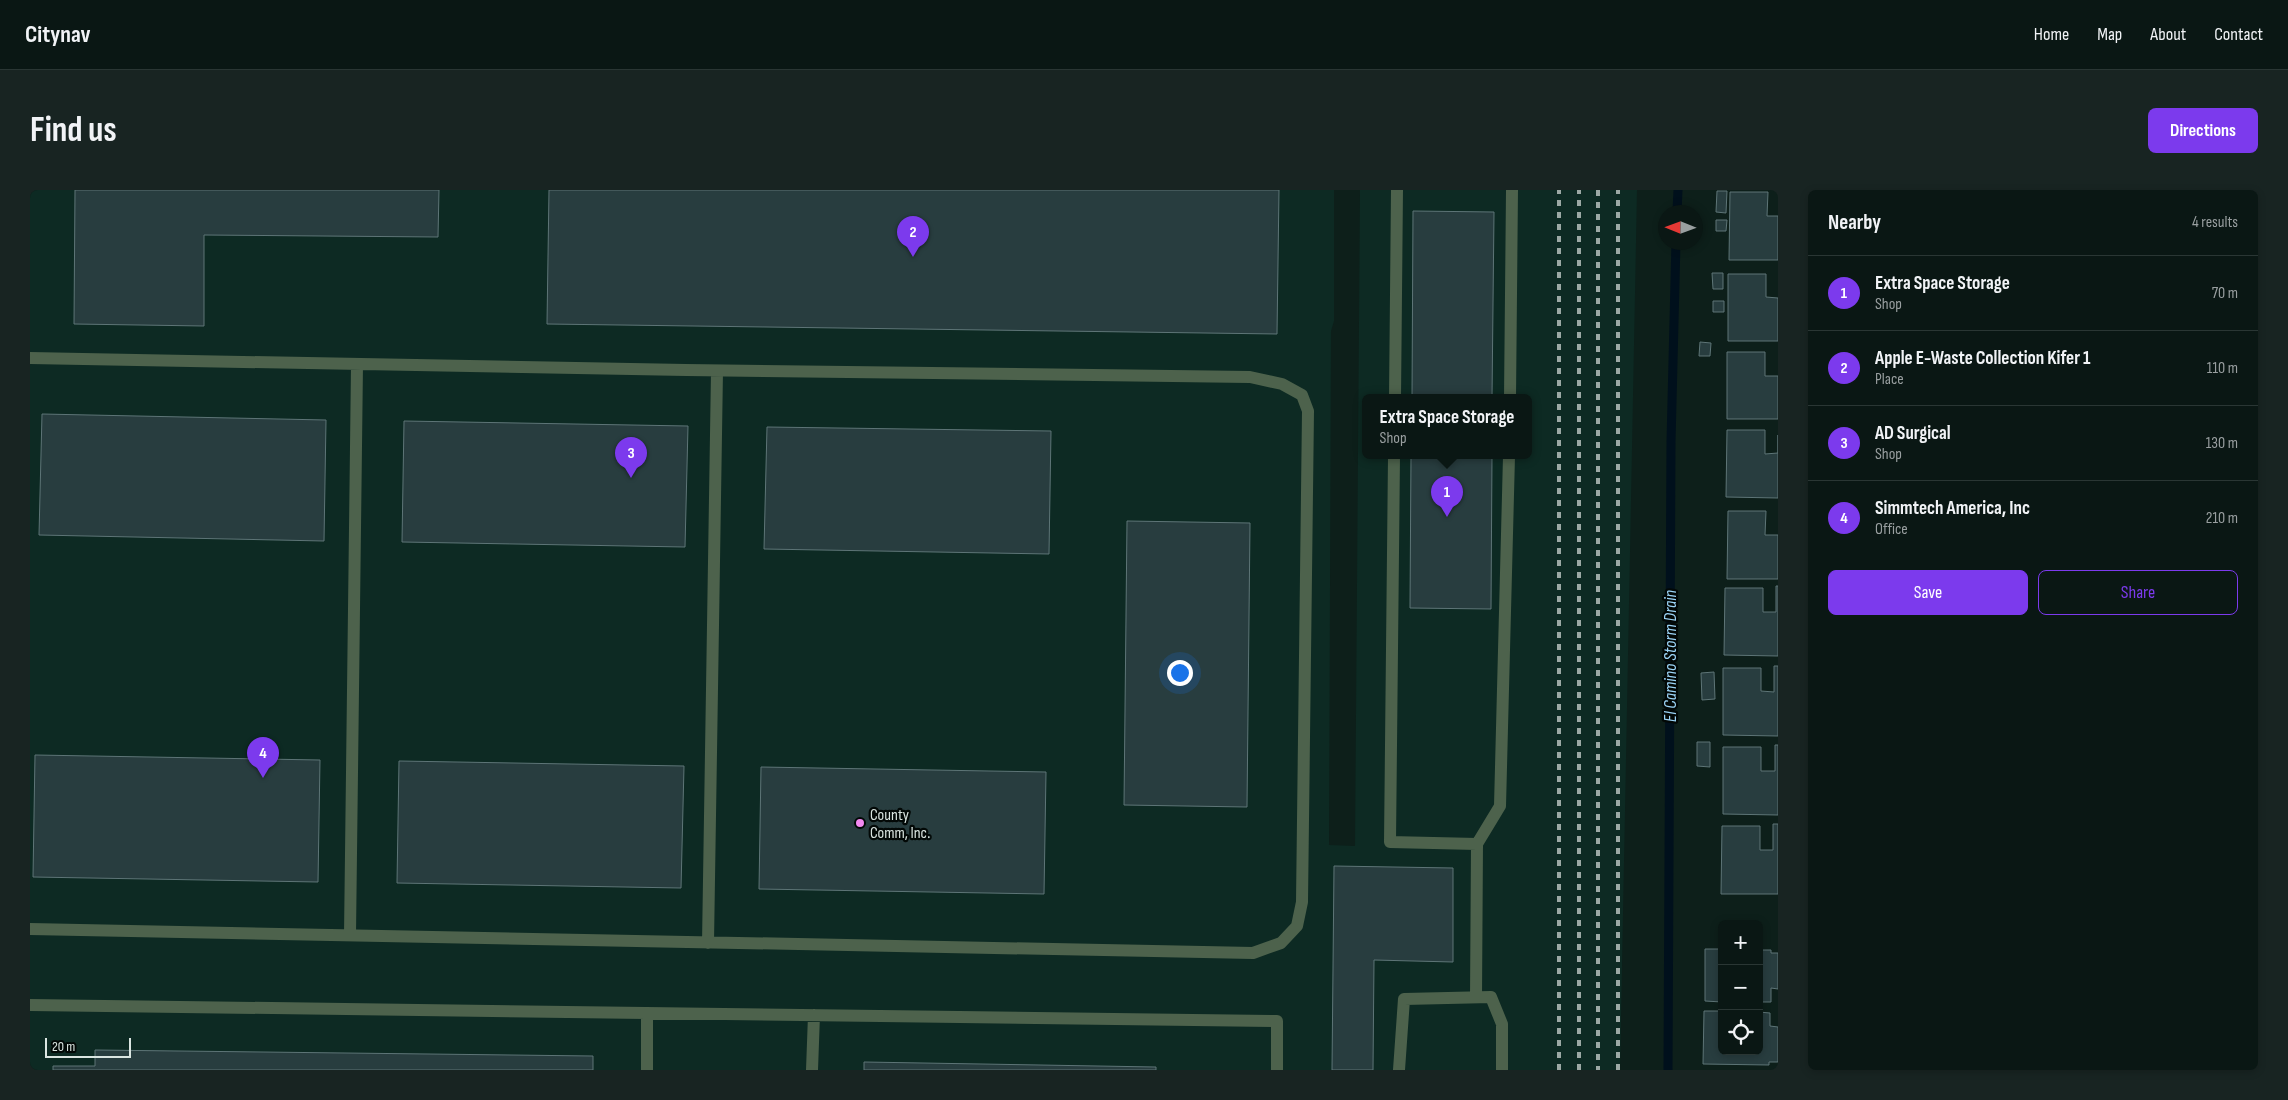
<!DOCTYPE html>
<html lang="en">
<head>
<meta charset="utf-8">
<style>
	body { margin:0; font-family:"Sofia Sans Condensed",sans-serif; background:#182422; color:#f1f3f6 }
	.controls { position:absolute; right:15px; bottom:15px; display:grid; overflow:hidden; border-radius:8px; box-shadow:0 2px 8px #0003 }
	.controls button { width:45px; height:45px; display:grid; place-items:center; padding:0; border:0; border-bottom:1px solid #2a3634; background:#0a1714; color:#f1f3f6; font:25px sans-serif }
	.compass { position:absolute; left:1628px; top:15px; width:45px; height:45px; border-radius:50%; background:#0a1714; box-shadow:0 2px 8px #0003; rotate:271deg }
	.scale { position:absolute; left:15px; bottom:12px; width:86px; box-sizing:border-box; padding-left:5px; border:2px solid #dae5e1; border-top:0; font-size:14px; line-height:18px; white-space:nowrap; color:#dae5e1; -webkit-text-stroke:4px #020806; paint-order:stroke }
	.you { position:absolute; left:1149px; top:482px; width:18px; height:18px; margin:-12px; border:4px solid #fff; border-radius:50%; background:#1a73e8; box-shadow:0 0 0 8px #1a73e833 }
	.badge { display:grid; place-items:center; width:32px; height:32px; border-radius:50%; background:#7c3aed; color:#fff; font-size:16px; font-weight:700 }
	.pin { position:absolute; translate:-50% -41px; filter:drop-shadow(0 1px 2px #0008) }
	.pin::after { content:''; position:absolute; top:26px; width:18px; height:15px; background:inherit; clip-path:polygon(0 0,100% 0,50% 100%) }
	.popup { position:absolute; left:1332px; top:204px; width:170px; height:65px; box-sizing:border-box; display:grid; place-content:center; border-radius:8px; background:#0a1714; filter:drop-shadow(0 1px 4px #0005); font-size:16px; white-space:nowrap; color:#999fa0 }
	.popup b { font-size:19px; color:#f1f3f6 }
	.popup::after { content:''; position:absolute; left:50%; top:100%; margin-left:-10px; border:10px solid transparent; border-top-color:#0a1714 }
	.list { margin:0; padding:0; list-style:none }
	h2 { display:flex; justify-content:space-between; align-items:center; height:65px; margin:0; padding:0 20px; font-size:21px }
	h2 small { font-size:16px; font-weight:400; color:#999fa0 }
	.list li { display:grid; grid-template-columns:32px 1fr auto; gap:15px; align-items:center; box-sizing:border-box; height:75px; padding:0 20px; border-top:1px solid #2a3634 }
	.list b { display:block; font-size:19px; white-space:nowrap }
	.list p { margin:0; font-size:16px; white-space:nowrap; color:#999fa0 }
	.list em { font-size:16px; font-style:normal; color:#999fa0 }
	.actions { display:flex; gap:10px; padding:15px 20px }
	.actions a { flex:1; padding:11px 0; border:1px solid #7c3aed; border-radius:8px; text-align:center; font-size:18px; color:#7c3aed }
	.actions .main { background:#7c3aed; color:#fff }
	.icon { flex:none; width:28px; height:28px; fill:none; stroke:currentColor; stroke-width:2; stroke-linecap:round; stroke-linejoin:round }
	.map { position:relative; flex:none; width:1748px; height:880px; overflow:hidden; border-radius:8px }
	header { display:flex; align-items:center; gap:30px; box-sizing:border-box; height:70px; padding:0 25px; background:#0a1714; border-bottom:1px solid #2a3634 }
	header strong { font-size:24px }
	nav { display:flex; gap:28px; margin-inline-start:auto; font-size:18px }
	.intro { display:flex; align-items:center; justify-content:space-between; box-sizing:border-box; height:120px; padding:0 30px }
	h1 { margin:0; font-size:35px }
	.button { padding:12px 22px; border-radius:8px; background:#7c3aed; color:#fff; font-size:18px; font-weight:700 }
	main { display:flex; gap:30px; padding:0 30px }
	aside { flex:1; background:#0a1714; border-radius:8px; box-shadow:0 2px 8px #0003 }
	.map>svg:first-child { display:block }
</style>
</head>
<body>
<header>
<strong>Citynav</strong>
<nav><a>Home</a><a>Map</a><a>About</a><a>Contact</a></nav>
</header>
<div class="intro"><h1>Find us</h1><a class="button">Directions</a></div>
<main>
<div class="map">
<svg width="1748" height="880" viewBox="0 0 1748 880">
	<rect width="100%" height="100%" fill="#0d1f1a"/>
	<path fill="#0d2a23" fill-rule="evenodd" d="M0,0H1304V131L1301,141L1299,655L1325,656L1330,0H1607L1590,880H0ZM1336,208H1498V266H1336Z"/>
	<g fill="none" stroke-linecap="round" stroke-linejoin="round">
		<path stroke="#00101c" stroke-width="9" d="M1647,22L1648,0
			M1638,880L1641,252L1646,52"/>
	</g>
	<path fill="#283d3f" stroke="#5e7577" d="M45,0H409L408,47L174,45V136L44,134Z
		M519,0H1249L1247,144L517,134Z
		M1687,1H1697L1696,23L1686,22Z
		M1700,2H1738L1737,26H1748V70H1699Z
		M1383,21L1464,22L1462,208H1382Z
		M1686,30H1697L1696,41H1686Z
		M1682,83H1693V99H1683Z
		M1698,84H1736V107L1748,108V151H1698Z
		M1683,111H1694V122H1683Z
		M1670,152L1681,153L1680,166H1669Z
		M1697,162H1735V186H1748V229H1697Z
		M12,224L296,230L294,351L9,345Z
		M374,231L658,236L655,357L372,352Z
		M737,237L1021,241L1019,364L734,359Z
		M1697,240H1735V264L1748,263V245V308L1696,307Z
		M1381,266H1462L1461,419L1380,418Z
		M1698,321H1736L1735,345H1748V389H1697Z
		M1097,331L1220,333L1217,617L1094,615Z
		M1746,396H1748V466L1694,465L1695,398H1733V422H1746Z
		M1744,476H1748V546L1693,545V478H1731V501L1744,502Z
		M1684,482L1685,509L1672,510L1671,483Z
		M1667,552H1680V577L1667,576Z
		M1745,555H1748V625L1693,624V557H1731V581H1745Z
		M5,565L290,570L288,692L3,687Z
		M369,571L654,576L651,698L367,693Z
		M731,577L1016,582L1014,704L729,699Z
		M1743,634H1748V704H1691L1692,636H1730V660H1743Z
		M1304,676L1423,678V772L1344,770L1343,880H1302Z
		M1675,759H1692V812L1675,811Z
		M1729,760H1741V763H1748V799L1741,798V812H1729Z
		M1674,821H1692V861H1729V822L1740,823V836L1748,837V872H1739V875L1673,874Z
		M65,860L563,866V880H23V876H65Z
		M834,872L1126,877V880H834Z"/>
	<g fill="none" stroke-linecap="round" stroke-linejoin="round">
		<path stroke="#4d624c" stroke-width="12" d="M0,168L656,180L1220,187L1252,194L1272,205L1278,221L1272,712L1267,736L1251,753L1223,763L0,739
			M1365,208L1367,0
			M1480,208L1482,0
			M1364,266L1360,652L1447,654
			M320,745L327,175
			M678,753L687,181
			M1446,807L1447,654L1470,616L1479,266
			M0,815L1247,831V880
			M617,880V823
			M782,880L784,825
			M1369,880L1374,809L1461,807L1472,834V880"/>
		<path stroke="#9ca9a5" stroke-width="4" stroke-dasharray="6 6" stroke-linecap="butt" d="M1568,0V880
			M1529,880V0
			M1549,880V0
			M1588,880V0"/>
	</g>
	<circle fill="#f489f1" stroke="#020806" stroke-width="2" cx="830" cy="633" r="5"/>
	<g text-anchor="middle" stroke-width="4.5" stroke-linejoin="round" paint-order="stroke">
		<g font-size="16" fill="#dae5e1" stroke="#020806" text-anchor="start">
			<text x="840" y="630">County<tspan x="840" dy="18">Comm, Inc.</tspan></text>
		</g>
		<g font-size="18" font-style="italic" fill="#9bd4f6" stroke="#020806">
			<text transform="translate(1640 466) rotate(-90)" y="6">El Camino Storm Drain</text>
		</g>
	</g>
</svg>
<div class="controls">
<button>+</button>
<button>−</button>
<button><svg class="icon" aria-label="locate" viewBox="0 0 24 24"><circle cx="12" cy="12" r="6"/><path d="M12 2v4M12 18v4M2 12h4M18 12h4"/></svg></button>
</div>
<svg class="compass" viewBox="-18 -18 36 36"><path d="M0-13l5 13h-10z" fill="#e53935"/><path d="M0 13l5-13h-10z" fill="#999fa0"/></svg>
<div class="scale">20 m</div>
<div class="you"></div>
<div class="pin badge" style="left:1417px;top:327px">1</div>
<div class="popup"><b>Extra Space Storage</b>Shop</div>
<div class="pin badge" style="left:883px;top:67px">2</div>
<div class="pin badge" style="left:601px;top:288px">3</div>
<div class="pin badge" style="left:233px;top:588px">4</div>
</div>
<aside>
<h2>Nearby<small>4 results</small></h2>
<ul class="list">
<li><span class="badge">1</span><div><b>Extra Space Storage</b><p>Shop</p></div><em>70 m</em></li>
<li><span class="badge">2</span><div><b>Apple E-Waste Collection Kifer 1</b><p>Place</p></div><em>110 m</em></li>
<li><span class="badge">3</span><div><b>AD Surgical</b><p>Shop</p></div><em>130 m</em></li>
<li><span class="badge">4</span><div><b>Simmtech America, Inc</b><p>Office</p></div><em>210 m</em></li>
</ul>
<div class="actions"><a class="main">Save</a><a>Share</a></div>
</aside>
</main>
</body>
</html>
